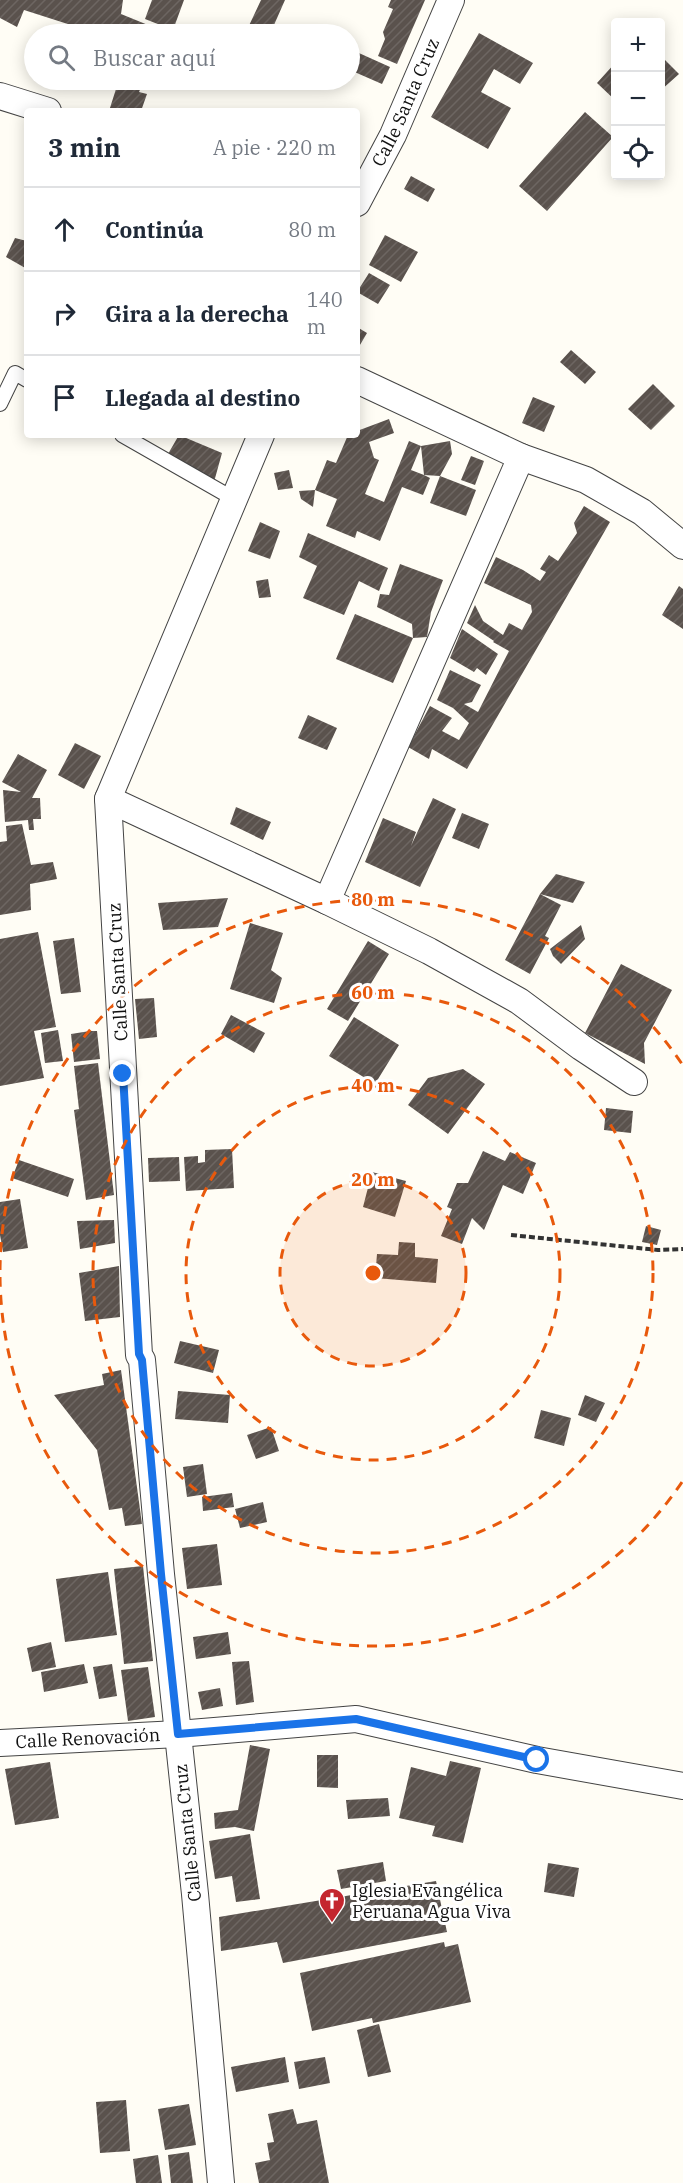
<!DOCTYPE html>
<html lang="es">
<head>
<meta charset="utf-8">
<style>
	body { margin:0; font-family:"IBM Plex Serif",serif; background:#f2f2f3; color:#1f2937 }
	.controls { position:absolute; right:18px; top:18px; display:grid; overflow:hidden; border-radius:6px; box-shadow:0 3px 15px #0003 }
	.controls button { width:54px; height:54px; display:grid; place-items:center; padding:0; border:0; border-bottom:2px solid #e0e1e3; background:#fff; color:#1f2937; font:30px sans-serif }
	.stop { position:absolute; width:18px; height:18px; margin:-14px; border:4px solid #1a73e8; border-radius:50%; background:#fff }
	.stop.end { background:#1a73e8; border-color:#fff; box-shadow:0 2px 6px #0008 }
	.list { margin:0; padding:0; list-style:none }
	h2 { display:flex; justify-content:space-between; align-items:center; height:78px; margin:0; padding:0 24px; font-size:26px }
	h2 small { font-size:20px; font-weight:400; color:#747a83 }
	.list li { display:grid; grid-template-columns:39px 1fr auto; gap:18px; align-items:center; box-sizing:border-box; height:84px; padding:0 24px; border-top:2px solid #e0e1e3 }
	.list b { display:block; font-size:22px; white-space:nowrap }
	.list em { font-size:20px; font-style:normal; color:#747a83 }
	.icon { flex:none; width:33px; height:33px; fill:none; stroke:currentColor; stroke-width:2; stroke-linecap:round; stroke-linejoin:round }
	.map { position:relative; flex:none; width:683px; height:2183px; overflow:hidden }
	.search { position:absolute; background:#fff; box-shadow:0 3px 15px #0003; left:24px; top:24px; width:336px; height:66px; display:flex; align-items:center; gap:15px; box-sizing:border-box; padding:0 21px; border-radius:33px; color:#747a83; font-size:22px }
	.panel { position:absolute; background:#fff; box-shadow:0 3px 15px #0003; left:24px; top:108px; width:336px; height:330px; border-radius:6px }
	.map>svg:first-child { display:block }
</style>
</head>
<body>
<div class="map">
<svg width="683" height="2183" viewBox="0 0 683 2183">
	<defs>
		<pattern id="building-hatch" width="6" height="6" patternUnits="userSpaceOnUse" patternTransform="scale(1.5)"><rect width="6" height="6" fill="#5a524d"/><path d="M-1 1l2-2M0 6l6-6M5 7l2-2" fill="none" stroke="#6d6662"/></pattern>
	</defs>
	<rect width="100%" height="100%" fill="#fffdf5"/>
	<path fill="url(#building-hatch)" fill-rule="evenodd" d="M0,0H123L121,14L170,34H99L24,10L17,27L0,18Z
		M152,0H184L173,30L145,19Z
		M261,0H285L270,34H245Z
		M391,0H425L397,64L378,56L385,39L383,32L393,9L388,7Z
		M292,24L316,34H287Z
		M479,33L533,63L520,84L494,69L481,92L511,108L488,149L431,117Z
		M350,49L390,67L382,84L350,70Z
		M660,55L679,74L660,91Z
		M616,62V101L597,83Z
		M93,80H144L139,92L147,94L141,111H109L116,89Z
		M585,112L613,137L547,211L519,186Z
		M411,176L435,189L428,202L404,189Z
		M385,235L418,252L401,282L369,265Z
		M15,238L27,241V269L6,257Z
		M369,273L390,285L378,304L357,292Z
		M357,327L367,333L357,350Z
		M571,350L596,372L585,384L560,362Z
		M653,384L675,406L651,430L628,409Z
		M533,397L555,406L544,432L522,423Z
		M389,419L394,433L369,442L374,458L379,460L365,494L384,502L409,441L421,446L450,441L452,454L440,476L424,475L430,478L423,495L402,487L380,541L357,531L355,538L326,526L337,499L315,490L313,507L301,499L299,491L315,490L327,460L336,463L348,435H357V431ZM421,446L424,475L411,470Z
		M179,435L222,453L214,482L168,454Z
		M471,456L484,461L475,485L461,480Z
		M289,470L293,488L278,490L274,473Z
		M440,476L476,490L466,516L430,503Z
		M584,506L610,522L467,769L432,749L429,759L408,747L430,706L452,718L442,731L459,740L469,723L453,708L437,700L450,670L481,685L472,702L464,704L478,712L509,651L493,642L494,641L467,623L475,605L483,621L503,635L509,623L522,630L532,612L531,605L484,583L496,557L523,570L540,581L546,572L540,569L549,555L558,561L577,533L574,523Z
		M260,522L280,531L270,559L248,551Z
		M308,533L388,568L379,591L359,581L344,615L303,598L317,566L299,557Z
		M400,564L443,580L431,612L427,637L413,638L412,624L377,607L380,594L389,595Z
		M268,579L271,597L259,598L256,581Z
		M679,586L683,589V629L662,615Z
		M355,614L413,638L393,683L336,659Z
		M462,629L498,654L486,675L477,668L474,672L450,658Z
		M308,715L337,728L327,750L298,738Z
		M75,743L101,756L84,789L58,775Z
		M18,754L47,770L32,798H40L41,819H33L34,830H29L28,820L5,822L3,790L21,792L2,782Z
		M433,798L456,809L420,887L365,862L383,818L416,832L411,846Z
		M236,807L271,822L263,840L230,824Z
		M462,813L489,824L479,849L452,838Z
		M22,824L31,865L53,862L57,879L30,884L31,910L0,915V842L7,841L6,826Z
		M556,874L585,882L573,903L540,894Z
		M540,894L561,905L545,936L549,938L530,974L505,960Z
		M228,898L218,927L163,930L158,903Z
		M250,923L283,933L271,970L282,978L274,1003L230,989Z
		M581,925L585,939L561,964L553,956L550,949Z
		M38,932L56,1027L34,1031L44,1078L0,1086V939Z
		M74,938L81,992L61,994L53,941Z
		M368,941L389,954L348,1021L327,1009Z
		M621,964L672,990L644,1043L645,1064L585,1033Z
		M154,998L157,1037L139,1039L135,999Z
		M231,1015L265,1033L254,1053L221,1034Z
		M354,1017L399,1045L375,1084L329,1056Z
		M58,1030L63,1061L45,1063L41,1033Z
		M90,1031H97L100,1059L74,1062L71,1034Z
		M98,1063L114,1195L86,1200L74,1110L79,1109L74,1066Z
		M463,1069L485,1084L448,1134L408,1105L428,1078Z
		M606,1108L633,1111L631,1133L604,1130Z
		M232,1149L234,1188L186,1191L184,1157L198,1156V1163L205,1162V1150Z
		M483,1151L505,1161L510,1152L536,1163L523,1194L503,1185L484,1230L472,1218L462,1244L441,1236L452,1209L447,1207L457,1183H468Z
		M179,1157L180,1181L149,1182L148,1158Z
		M19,1160L74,1179L68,1197L12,1178Z
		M372,1172L406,1181L395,1217L363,1207Z
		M20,1199L28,1248L3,1252L0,1235V1202Z
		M114,1220L115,1243L80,1249L77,1221Z
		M646,1226L661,1230L657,1245L642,1242Z
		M399,1242L415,1243V1257L438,1259L436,1283L375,1278L377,1254L398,1255Z
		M119,1266L120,1317L85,1321L79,1273Z
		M180,1341L219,1350L213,1373L174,1363Z
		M121,1370L142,1524L125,1526L122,1508L109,1510L97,1450L54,1395L104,1385L102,1374Z
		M178,1391L230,1395L228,1423L175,1419Z
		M585,1395L605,1403L596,1422L578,1415Z
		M541,1410L571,1418L564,1446L534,1438Z
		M271,1427L279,1451L256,1459L247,1435Z
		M203,1464L207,1494L187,1497L183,1467Z
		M232,1493L234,1507L203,1511L202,1497Z
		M263,1502L267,1522L240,1528L235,1509Z
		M217,1544L222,1585L187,1589L182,1548Z
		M143,1566L153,1661L124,1664L114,1569Z
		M108,1572L117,1635L65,1642L56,1579Z
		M228,1632L231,1654L196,1659L193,1637Z
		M51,1642L56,1667L32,1672L27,1648Z
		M249,1661L254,1702L236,1705L232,1662Z
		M84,1664L88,1683L44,1692L41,1672Z
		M112,1664L117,1696L99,1699L93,1667Z
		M148,1667L155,1717L128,1721L121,1670Z
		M220,1688L223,1706L202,1710L198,1692Z
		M250,1745L270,1749L254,1831L235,1827L215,1829L214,1813L238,1810Z
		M317,1755H338V1788L317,1787Z
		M450,1761L481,1768L463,1843L432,1836L435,1826L399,1818L411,1767L446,1776Z
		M50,1762L59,1818L15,1825L5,1769Z
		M388,1798L390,1816L348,1819L346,1800Z
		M250,1834L260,1899L236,1902L232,1876L215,1879L209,1841Z
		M383,1862L386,1881L341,1889L337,1870Z
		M548,1863L579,1868L574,1897L544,1892Z
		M436,1881L447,1932L283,1963L277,1942L221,1951L219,1917Z
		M444,1942L445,1947L458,1944L471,2002L373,2023L372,2018L312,2031L300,1973Z
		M379,2024L391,2072L368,2077L357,2030Z
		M285,2057L289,2082L236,2092L231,2067Z
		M325,2057L330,2083L299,2089L294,2062Z
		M126,2100L130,2151L100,2153L96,2102Z
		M189,2104L196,2145L165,2150L158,2109Z
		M293,2109L297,2124L317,2120L329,2183H259L255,2163L270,2160L267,2143L274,2142L268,2114Z
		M189,2152L193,2183H171L168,2155Z
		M158,2155L162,2183H136L133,2159Z"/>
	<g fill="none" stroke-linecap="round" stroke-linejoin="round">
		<defs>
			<path id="service" d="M0,404L15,373L27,380
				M122,435L234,499"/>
			<g id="minor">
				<path d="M0,96L48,111"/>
				<path id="s1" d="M357,203L393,135L451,0"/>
				<path d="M521,457L586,480L642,512L683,546"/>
				<path d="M108,799L327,901L521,457L357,380"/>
				<path d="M327,901L429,951L519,1001L581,1047L634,1082"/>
				<path id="s2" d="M0,1743L178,1734L356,1719L537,1760L683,1786"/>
				<path d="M221,2183L195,1894L161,1574L142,1360L139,1355L108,799L261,435"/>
			</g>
		</defs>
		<use href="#service" stroke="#444" stroke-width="16"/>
		<use href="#minor" stroke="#444" stroke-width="28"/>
		<path stroke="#333" stroke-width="4" stroke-dasharray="6 3" stroke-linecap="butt" d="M511,1235L658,1250L683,1249"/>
		<use href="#service" stroke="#fff" stroke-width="14"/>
		<use href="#minor" stroke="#fff" stroke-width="26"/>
	</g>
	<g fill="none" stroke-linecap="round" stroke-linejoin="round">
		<path stroke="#1a73e8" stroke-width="8" d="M123,1074L139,1354L142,1360L161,1574L178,1734L356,1719L537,1760"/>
	</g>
	<circle cx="373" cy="1273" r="93" fill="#e8590c" fill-opacity=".12"/>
	<g fill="none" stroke="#e8590c" stroke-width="3" stroke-dasharray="10 8">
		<circle cx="373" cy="1273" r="93"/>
		<circle cx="373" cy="1273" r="187"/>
		<circle cx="373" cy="1273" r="280"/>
		<path d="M682 1482A373 373 0 0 1 0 1276M0 1270A373 373 0 0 1 682 1064"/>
	</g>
	<defs>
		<symbol id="church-pin" viewBox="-11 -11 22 30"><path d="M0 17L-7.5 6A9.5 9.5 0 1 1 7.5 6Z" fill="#c4262e" stroke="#fff"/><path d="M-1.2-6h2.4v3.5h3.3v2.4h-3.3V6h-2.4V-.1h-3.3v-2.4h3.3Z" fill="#fff"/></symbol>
	</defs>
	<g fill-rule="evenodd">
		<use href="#church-pin" x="317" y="1886" width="30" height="40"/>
	</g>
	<g text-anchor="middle" stroke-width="6" stroke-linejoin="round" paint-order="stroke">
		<g font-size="18" fill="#111" stroke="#fff">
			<text dy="6" stroke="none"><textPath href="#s1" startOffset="112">Calle Santa Cruz</textPath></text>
			<text transform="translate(118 972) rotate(-93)" y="6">Calle Santa Cruz</text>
			<text dy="6" stroke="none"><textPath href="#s2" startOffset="88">Calle Renovación</textPath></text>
			<text transform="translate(188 1833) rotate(-96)" y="6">Calle Santa Cruz</text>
		</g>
		<g font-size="18" fill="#111" stroke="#fff" text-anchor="start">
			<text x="352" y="1897">Iglesia Evangélica<tspan x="352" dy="21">Peruana Agua Viva</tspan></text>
		</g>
	</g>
	<circle cx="373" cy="1273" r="9" fill="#e8590c" stroke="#fff" stroke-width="3"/>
	<g font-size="18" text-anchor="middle" font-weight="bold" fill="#e8590c" stroke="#fff" stroke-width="6" stroke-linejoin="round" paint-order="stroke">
		<text x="373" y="906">80 m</text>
		<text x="373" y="999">60 m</text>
		<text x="373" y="1092">40 m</text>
		<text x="373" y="1186">20 m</text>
	</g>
</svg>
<div class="controls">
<button>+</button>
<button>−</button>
<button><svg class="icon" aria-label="locate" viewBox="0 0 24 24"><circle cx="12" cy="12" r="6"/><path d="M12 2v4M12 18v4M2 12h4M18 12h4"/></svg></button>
</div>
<div class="stop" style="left:537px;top:1760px"></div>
<div class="stop end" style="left:123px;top:1074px"></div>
<div class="search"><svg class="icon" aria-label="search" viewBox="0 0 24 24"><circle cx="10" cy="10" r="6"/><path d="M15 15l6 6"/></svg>Buscar aquí</div>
<section class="panel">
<h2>3 min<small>A pie · 220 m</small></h2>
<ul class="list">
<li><svg class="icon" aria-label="ahead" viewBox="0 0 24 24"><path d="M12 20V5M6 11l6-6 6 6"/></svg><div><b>Continúa</b></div><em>80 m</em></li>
<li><svg class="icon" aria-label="right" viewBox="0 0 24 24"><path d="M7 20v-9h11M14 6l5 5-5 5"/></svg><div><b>Gira a la derecha</b></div><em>140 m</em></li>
<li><svg class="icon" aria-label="arrive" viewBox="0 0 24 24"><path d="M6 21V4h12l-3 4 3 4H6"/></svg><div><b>Llegada al destino</b></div></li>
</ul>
</section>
</div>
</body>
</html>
